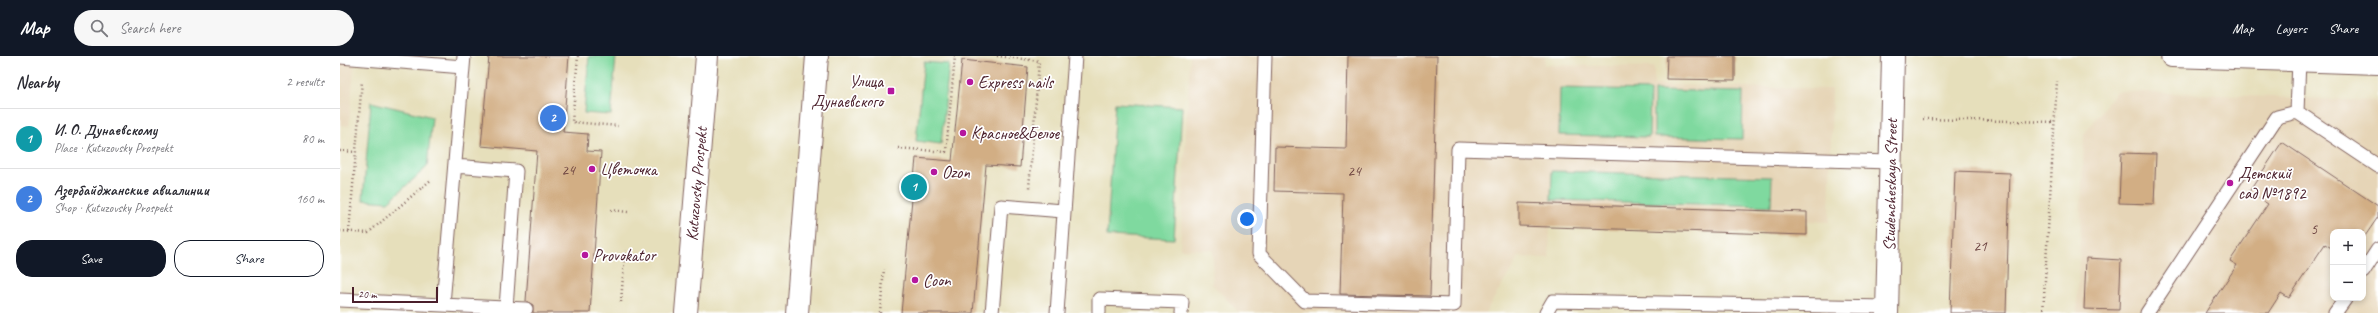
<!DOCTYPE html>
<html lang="en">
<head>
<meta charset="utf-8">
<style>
	body { margin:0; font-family:Caveat,sans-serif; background:#f7f7f7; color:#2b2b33 }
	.controls { position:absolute; right:12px; bottom:12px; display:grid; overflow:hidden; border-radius:8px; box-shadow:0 2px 6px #0003 }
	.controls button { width:36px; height:36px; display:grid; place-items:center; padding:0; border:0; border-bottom:1px solid #e1e1e2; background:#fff; color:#2b2b33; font:20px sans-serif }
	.scale { position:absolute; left:12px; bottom:10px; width:86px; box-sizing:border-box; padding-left:4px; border:2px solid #4a1f2b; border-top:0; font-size:11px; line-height:14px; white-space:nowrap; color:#4a1f2b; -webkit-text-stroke:3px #fff; paint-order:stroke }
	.you { position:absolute; left:907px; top:163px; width:14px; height:14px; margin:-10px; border:3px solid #fff; border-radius:50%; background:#1a73e8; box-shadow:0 0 0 6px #1a73e833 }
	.badge { display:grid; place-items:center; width:26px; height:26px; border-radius:50%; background:#111827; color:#fff; font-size:13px; font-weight:700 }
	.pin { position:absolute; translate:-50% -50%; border:2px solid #fff; box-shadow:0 1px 4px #0006 }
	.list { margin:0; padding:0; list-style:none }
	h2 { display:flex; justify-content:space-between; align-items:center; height:52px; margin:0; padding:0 16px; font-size:17px }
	h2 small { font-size:13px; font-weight:400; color:#7c7c81 }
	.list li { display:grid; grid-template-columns:26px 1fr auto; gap:12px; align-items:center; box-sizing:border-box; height:60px; padding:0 16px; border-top:1px solid #e1e1e2 }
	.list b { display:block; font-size:15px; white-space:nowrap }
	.list p { margin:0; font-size:13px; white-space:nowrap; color:#7c7c81 }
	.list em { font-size:13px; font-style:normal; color:#7c7c81 }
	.actions { display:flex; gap:8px; padding:12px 16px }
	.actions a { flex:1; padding:9px 0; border:1px solid #111827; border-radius:16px; text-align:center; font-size:14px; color:#111827 }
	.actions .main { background:#111827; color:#fff }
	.icon { flex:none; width:22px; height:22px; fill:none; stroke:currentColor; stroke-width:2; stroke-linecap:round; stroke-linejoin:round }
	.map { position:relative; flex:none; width:2038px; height:257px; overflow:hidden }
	header { display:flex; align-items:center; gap:24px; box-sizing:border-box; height:56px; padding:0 20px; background:#111827; color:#fff }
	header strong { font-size:19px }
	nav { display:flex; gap:22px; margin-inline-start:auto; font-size:14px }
	.search { width:280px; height:36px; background:#f7f7f7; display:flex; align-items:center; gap:10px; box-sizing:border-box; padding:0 14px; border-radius:22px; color:#7c7c81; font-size:15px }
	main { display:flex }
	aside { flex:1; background:#fff }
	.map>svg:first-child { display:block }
</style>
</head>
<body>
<header>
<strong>Map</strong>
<div class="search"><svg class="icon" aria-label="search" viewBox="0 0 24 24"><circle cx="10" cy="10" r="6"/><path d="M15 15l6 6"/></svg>Search here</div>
<nav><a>Map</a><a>Layers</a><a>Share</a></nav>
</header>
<main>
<aside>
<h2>Nearby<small>2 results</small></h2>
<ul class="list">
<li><span class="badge" style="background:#0f9aa8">1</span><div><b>И. О. Дунаевскому</b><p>Place · Kutuzovsky Prospekt</p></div><em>80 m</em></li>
<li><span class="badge" style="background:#3f7fe0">2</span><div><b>Азербайджанские авиалинии</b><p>Shop · Kutuzovsky Prospekt</p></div><em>160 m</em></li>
</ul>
<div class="actions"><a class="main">Save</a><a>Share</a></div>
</aside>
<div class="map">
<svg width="2038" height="257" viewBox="0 0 2038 257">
	<rect width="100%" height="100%" fill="#fff"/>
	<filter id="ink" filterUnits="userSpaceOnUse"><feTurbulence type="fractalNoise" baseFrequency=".025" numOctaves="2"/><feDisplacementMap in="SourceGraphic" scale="8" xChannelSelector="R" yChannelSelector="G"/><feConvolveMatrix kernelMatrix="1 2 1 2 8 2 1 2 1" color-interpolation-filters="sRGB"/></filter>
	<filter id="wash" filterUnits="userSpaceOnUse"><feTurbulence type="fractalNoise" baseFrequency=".012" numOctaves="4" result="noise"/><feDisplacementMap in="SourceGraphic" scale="16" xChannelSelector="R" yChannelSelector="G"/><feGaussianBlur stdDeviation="0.9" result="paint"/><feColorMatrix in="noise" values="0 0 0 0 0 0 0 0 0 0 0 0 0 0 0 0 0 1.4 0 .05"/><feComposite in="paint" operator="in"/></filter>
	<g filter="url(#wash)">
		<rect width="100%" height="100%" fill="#e6dfbb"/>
		<path fill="#e6d5b7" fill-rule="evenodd" d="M0,0H15L9,70L0,69Z
			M850,0H1205L1204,9L1314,11V29L1492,33L1489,166L1467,165V179L1210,171L1209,202L1179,201L1145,257L898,256L872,228L873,194L840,193Z
			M1776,35L2038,45V257H1737L1744,78ZM1993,176H2023V242H1993Z"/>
		<path fill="#7fd99f" stroke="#647c65" d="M249,0H276L271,59L244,57Z
			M584,6L609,8L601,88L576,85Z
			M1220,32L1310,34L1309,81L1219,79Z
			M1314,34L1403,36L1402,83L1314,81Z
			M31,46L92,61L87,111L48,146L23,144Z
			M775,47L842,51L834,183L767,180Z
			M1212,115L1432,121L1431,150L1211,144Z"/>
		<g id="blocks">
			<path fill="#d2ae84" d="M149,0H229L223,76L248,78L247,95L261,96L250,257H193V249L186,245L197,95L141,90Z
				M1008,0H1097L1090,240L1000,238L1003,137L934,135L935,91L1006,93Z
				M1327,0H1395V24L1326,23Z
				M622,4L688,11L680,111L646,109L633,257H561L576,102L612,105Z
				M1942,86L2038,150V161L2023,183V176H1993V193L1985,188L1949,242L1941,237L1928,257H1865L1897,209L1890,205L1928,148L1909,136Z
				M1781,97L1816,98L1814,148L1779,147Z
				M1615,115L1670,117L1666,257H1610Z
				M1179,147L1467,156V179L1179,170Z
				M1746,202L1781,204L1779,254L1744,253Z"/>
		</g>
	</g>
	<g filter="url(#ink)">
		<use href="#blocks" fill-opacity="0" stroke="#81625d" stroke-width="1"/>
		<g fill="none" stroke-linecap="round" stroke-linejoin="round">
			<defs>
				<path id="lane" d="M925,0L919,198L965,245L1114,249L1118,93L1550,106
					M0,1L123,11
					M1957,56L1959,4
					M115,110L176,115L166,252
					M2023,216L2038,193
					M0,244L186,253
					M103,248L124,0
					M652,257L661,150L723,155
					M717,257L735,0
					M759,257V243L842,246L841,257
					M1206,257L1213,245L1547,251
					M1807,257L1937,61L1957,56L2038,110
					M1995,257L2006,242"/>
				<path id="street" d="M1832,0L2038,7"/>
				<path id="secondary" d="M1547,257L1553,0"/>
				<path id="primary" d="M346,257L367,0
					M457,257L477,0"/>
			</defs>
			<use href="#lane" stroke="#81625d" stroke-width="15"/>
			<use href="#street" stroke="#81625d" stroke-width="24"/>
			<use href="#secondary" stroke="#81625d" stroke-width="24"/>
			<use href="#primary" stroke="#81625d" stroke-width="24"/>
			<path stroke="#81625d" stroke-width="2.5" stroke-dasharray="1 3" stroke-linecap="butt" d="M238,0L232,66L278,70
				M657,0L699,5L689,132
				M1583,63L1715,66
				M558,92L606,96L615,0
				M0,95L16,96
				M271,154L288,156
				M0,175L28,177L92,123
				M9,176L22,25
				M281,246L285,194
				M540,257L544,213
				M1703,257L1717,25"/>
			<use href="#lane" stroke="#fff" stroke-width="13"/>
			<use href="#street" stroke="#fff" stroke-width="22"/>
			<use href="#secondary" stroke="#fff" stroke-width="22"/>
			<use href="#primary" stroke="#fff" stroke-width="22"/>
		</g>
	</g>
	<g fill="#b5179e" stroke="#fff" stroke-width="1.5">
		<circle cx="630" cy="26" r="4"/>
		<rect x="547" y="31" width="8" height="8" rx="2"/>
		<circle cx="623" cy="77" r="4"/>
		<circle cx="252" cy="113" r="4"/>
		<circle cx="594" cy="116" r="4"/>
		<circle cx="1890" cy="127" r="4"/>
		<circle cx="245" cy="199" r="4"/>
		<circle cx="575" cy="224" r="4"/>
	</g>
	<g text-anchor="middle" stroke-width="3.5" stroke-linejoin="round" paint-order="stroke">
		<g font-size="15" fill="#6c4341">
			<text x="228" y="119">24</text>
			<text x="1014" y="120">24</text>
			<text x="1974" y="178">5</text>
			<text x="1640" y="195">21</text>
		</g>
		<g font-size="17" fill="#4a1f2b" stroke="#fff" text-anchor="start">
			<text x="543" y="31" text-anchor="end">Улица<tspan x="543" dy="20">Дунаевского</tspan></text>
			<text x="638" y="32">Express nails</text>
			<text x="631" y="83">Красное&amp;Белое</text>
			<text x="260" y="119">Цветочка</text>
			<text x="602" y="122">Ozon</text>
			<text x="1898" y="123">Детский<tspan x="1898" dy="20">сад №1892</tspan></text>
			<text x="253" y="205">Provokator</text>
			<text x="583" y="230">Coon</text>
		</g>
		<g font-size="17" fill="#4a1f2b" stroke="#fff">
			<text transform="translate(356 128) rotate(-85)" y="6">Kutuzovsky Prospekt</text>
			<text transform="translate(1550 129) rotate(-89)" y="6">Studencheskaya Street</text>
		</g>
	</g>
</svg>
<div class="controls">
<button>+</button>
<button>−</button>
</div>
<div class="scale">20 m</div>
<div class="you"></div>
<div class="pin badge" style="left:574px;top:131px;background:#0f9aa8">1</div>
<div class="pin badge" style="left:213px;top:62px;background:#3f7fe0">2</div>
</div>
</main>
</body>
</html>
